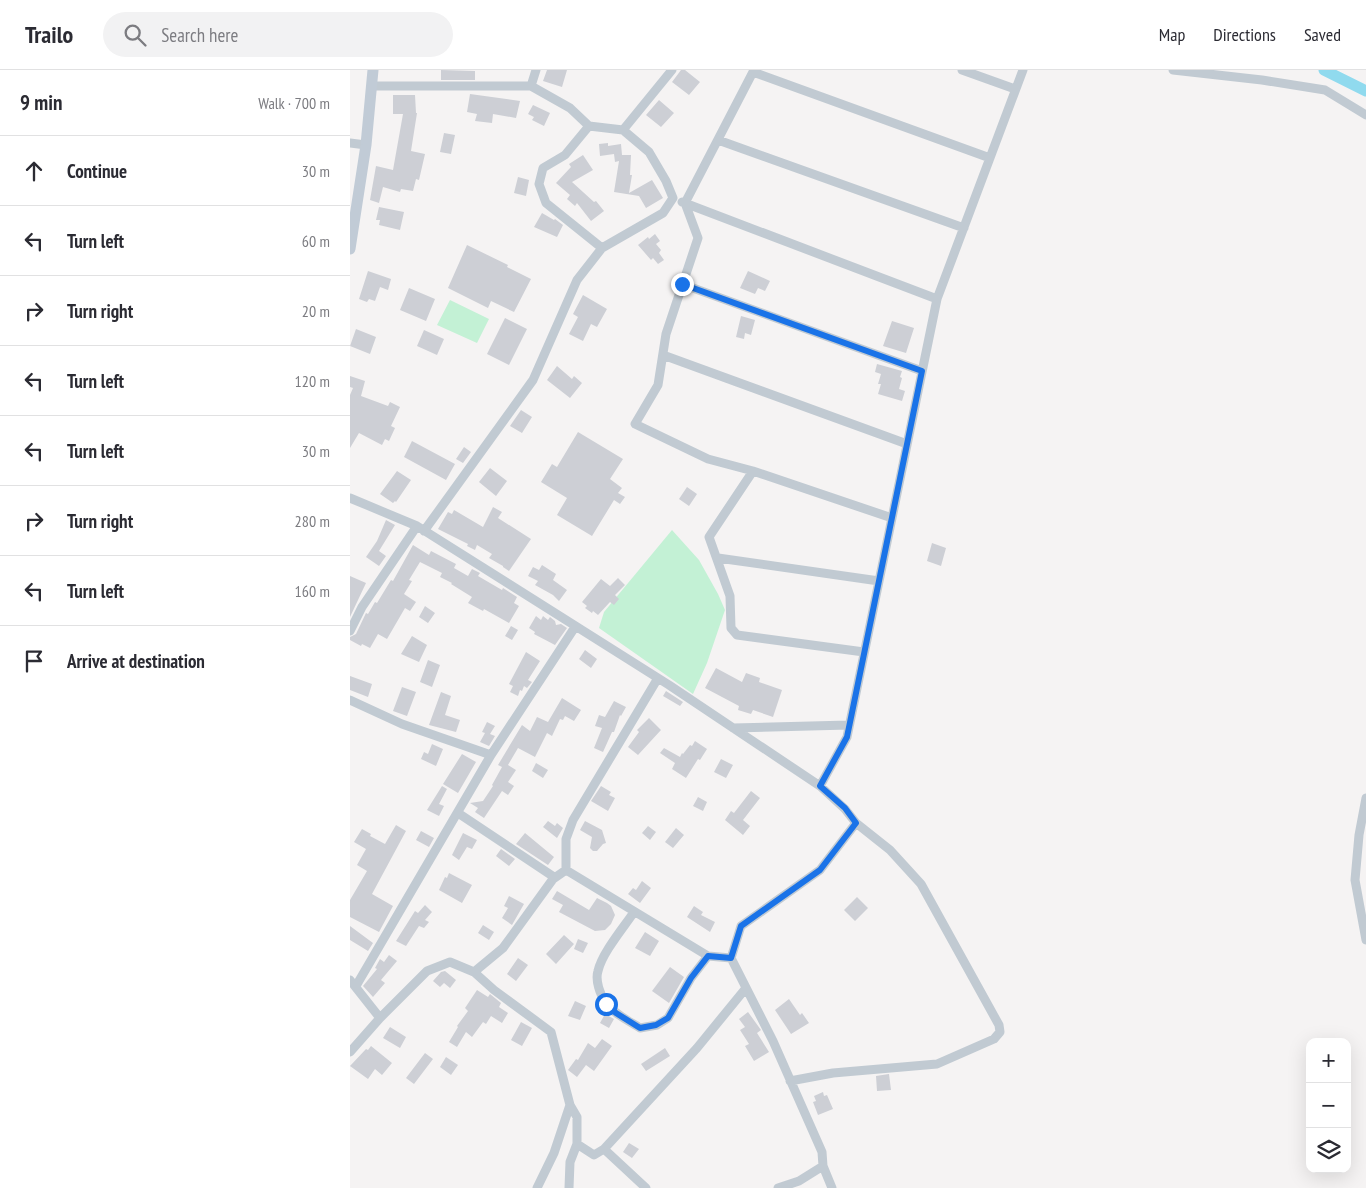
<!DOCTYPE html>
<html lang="en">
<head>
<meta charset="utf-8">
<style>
	body { margin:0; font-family:"PT Sans Narrow",sans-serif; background:#f2f2f3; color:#2b2b33 }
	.controls { position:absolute; right:15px; bottom:15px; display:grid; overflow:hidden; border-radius:10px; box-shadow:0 5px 20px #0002 }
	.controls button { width:45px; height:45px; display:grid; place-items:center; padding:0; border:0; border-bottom:1px solid #e1e1e2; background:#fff; color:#2b2b33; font:25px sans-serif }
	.stop { position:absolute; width:15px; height:15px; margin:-11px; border:4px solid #1a73e8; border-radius:50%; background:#fff }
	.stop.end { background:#1a73e8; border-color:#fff; box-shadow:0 1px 5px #0008 }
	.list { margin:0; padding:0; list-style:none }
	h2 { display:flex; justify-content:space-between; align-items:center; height:65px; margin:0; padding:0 20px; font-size:21px }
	h2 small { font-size:16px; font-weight:400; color:#7c7c81 }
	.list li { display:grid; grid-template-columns:32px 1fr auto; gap:15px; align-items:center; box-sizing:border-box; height:70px; padding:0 20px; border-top:1px solid #e1e1e2 }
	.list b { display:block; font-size:19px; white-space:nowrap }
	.list em { font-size:16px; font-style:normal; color:#7c7c81 }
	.icon { flex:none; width:28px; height:28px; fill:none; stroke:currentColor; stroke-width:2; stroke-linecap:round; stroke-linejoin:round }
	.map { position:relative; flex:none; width:1016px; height:1118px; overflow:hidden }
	header { display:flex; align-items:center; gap:30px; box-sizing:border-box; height:70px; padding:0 25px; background:#fff; border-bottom:1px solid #e1e1e2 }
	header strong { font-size:24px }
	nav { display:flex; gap:28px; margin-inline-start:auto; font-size:18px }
	.search { width:350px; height:45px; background:#f2f2f3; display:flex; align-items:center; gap:12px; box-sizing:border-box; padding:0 18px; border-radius:28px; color:#7c7c81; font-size:19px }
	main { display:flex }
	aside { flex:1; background:#fff }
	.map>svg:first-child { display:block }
</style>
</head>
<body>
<header>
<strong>Trailo</strong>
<div class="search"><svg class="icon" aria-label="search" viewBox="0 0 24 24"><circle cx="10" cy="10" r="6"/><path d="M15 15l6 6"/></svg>Search here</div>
<nav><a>Map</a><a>Directions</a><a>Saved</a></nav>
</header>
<main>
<aside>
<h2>9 min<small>Walk · 700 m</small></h2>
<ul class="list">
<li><svg class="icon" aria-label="ahead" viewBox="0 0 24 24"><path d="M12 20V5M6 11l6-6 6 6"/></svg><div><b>Continue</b></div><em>30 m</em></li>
<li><svg class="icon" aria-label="left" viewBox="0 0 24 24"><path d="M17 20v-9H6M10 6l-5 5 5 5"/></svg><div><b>Turn left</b></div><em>60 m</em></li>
<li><svg class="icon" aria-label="right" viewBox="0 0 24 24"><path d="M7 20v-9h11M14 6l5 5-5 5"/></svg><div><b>Turn right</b></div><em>20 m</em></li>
<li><svg class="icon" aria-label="left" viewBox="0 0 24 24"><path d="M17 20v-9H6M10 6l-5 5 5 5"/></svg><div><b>Turn left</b></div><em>120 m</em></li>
<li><svg class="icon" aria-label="left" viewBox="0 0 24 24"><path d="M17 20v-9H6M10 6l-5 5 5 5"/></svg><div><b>Turn left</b></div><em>30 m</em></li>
<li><svg class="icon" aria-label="right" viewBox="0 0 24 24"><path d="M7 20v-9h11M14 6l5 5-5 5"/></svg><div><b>Turn right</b></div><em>280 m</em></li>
<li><svg class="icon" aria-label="left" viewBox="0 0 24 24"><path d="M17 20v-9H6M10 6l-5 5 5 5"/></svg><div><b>Turn left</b></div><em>160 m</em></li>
<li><svg class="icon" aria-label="arrive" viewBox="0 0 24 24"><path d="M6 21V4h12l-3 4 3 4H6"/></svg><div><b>Arrive at destination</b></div></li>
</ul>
</aside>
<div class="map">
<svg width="1016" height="1118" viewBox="0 0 1016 1118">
	<rect width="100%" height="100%" fill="#f5f3f3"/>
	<path fill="#c3f1d5" d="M100,230L139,249L127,273L87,255Z
		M322,460L349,490L368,524L375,540L357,593L343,624L249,558L254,542Z"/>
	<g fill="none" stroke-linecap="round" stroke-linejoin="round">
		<path stroke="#90daee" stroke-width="11" d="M974,0L1016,21"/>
	</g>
	<path fill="#cdcfd5" d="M91,0L125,1V10H91Z
		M197,0H217L212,17L193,11Z
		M331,0H335L350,12L339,25L322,12Z
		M120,24L170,31L166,48L143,44L142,53L125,51L127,44L117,42Z
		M43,25H65L66,43H67L61,81L75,84L69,110L66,109L63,121L51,119L50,122L33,117L29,133L20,130L26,96L43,100L53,44H43Z
		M309,30L324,43L311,57L296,45Z
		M183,35L200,43L194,56L182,50L184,47L178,44Z
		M94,63L105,65L101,84L90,82Z
		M258,73V76L271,74L272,85H281L280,105H282L279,123L302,110L313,128L296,138L289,126L264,122L269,91L265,92L264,84L250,86L249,74Z
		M233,85L243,100L222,112L244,132L246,131L254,141L241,151L227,133L225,136L217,129L220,125L206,113L221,97L219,94Z
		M168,107L179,110L176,126L164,123Z
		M29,137L54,142L50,160L29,155L30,150H26Z
		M192,143L204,150L205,149L213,155L207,167L184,157Z
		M305,164L310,171L306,174L311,180L309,183L314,190L308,194L303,188L301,190L288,175L298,167L299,169Z
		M117,175L158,195L157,197L181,209L164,242L141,231L138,238L98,218Z
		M18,201L41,209L38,220L30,217L25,231L19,229L17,232L9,229Z
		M398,201L420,211L415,221L408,218L405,224L390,218Z
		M59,218L85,229L76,251L50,240Z
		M233,225L257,239L247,257L241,254L233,271L219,264L228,247L223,244Z
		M391,246L405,250L401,265L395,263L394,269L386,267Z
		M155,248L177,259L159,295L137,284Z
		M542,251L564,258L556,283L533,276Z
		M6,259L26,267L20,284L0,276Z
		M74,260L94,269L87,285L67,276Z
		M527,294L552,301L550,307L552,308L549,319L555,321L552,331L528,324L531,314H528L531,304L525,302Z
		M207,296L222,309L224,306L232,313L220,328L197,310Z
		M0,306L15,311L11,326L38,336L40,332L50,337L41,356L45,358L39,371L35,369L32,375L9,363L0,378V325L3,318L0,317Z
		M171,340L182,347L172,363L160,356Z
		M228,362L273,389L260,409L272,418L268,423L275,427L270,434L264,430L242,466L207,445L217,428L191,412L202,394L207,397Z
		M62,371L105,394L96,410L54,387Z
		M114,377L121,382L113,393L106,389Z
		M140,398L157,411L146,426L129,412Z
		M47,401L61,410L46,432L45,431L43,433L30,424Z
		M337,417L347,424L339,436L329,429Z
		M143,437L152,442L148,448L181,469L159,501L153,497V496L139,488L142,484L127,475L125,480L117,476L118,474L88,459L98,442L102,444L104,440L133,457Z
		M36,450L45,455L29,481L36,486L29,496L16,487L27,471Z
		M582,473L596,478L591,496L577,491Z
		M63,475L79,485L81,481L106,494L104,498L118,506L122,499L130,503L128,506L152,520L153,518L167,527L164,533L169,536L159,553L134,539L133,541L118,533L122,527L101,514L102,513L90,507L92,503L70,492L59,510L62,511L54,524L66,532L60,541L55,538L37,569L28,564L20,578L12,574L11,576L0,570V567L6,564L16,543L18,544L25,532L27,533L41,510L43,511Z
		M192,495L206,504L203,510L217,520L209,531L203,525L185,515L188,511L178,506L183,497L189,500Z
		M0,506L16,513L0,547Z
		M268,508L275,515L265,525L269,529L264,535L260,532L248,545L243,541L242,543L235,538L237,536L232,532L251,509L260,516Z
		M75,536L85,543L78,553L69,547Z
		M186,546L191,550L193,546L198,550L200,547L205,551L206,555L211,554L217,558L205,575L184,564L185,562L179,558Z
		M161,556L168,560L162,570L155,566Z
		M62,566L77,575L69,592L51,584Z
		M235,580L247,589L241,598L229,589Z
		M176,582L190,591L178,610L182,612L177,618L174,616L172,621L170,620L168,626L160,622L163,616L159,614Z
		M78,590L90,595L82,617L70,612Z
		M366,598L392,612L396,603L410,608L409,612L432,620L423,647L403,640L401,644L388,640L389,636L355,618Z
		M0,606L22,614L18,627L0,620Z
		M52,617L66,622L57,646L43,641Z
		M316,621L333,632L330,636L313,626Z
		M91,622L101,626L95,645L110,650L106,662L79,655Z
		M212,628L231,640L224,651L215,646L213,650L210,649L202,666L197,663L185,687L168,678L158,695L166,700L158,712L164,716L158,725L152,721L134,748L125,742L128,738L120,733L133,731L143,716L142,715L152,697L148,695L172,655L180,661L187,647L198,652Z
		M264,631L276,637L271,646L270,645L264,662H262L253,682L244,678L252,658L245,656L249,645L255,647Z
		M299,648L311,660L288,685L278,677L289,662L287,660Z
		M137,652L145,656L140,664L145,666L139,676L130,672L135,663L132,662Z
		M345,671L357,679L350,690L348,689L336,708L322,699L325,693L310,683L314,678L330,687L332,683L333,684L340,675L342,676Z
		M82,674L93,679L86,696L71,689L74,682L78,684Z
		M112,684L126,692L108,723L93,714Z
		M371,689L383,695L376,708L364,702Z
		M186,693L198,700L193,708L182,701Z
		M92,716L97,719L89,734L94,736L89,746L77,740Z
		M251,716L261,722L259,725L265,728L258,741L241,731Z
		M401,721L410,728L393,750L400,756L393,765L375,750L381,741L384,743Z
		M348,727L357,732L353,741L343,736Z
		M198,751L205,756L207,753L213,758L207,768L193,757Z
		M235,751L252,760L256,773L253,774L247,781H243L240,778L242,767L230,760Z
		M46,755L56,761L22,824L43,836L29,862L0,847V830L17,801L7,795L16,779L4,772L12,759L21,764L20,766L35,774Z
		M298,756L306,762L300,770L292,763Z
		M326,758L334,765L323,778L315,772Z
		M71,761L84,768L79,777L66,770Z
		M113,763L127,770L122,779L117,777L109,790L102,785Z
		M175,763L204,787L198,795L166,774Z
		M151,779L165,789L159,796L146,786Z
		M99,803L122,815L112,833L89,820L95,807L97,808Z
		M292,811L301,818L290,833L278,824L283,818L286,820Z
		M207,821L239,840L247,828L257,833L261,836L265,845L261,854L255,860L245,861L209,842L213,835L202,829Z
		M159,826L174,834L162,855L152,848L158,838L154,836Z
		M507,827L518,838L505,851L494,840Z
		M75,835L82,842L75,850L79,852L74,858L69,856L56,876L46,871L65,841L68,843Z
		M344,836L353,842L351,845L365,852L360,862L337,847Z
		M133,855L144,862L139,870L128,863Z
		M0,856L23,873L18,881L0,870Z
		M295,862L309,871L300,886L285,878Z
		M214,865L224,874L206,894L196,884Z
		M228,869L238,873L233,883L224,879Z
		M39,885L47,891L31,910L35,913L23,927L13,916L27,899L25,898L30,889L34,892Z
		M168,888L178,895L166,911L157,904Z
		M320,897L334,907L319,933L302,921Z
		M95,901L106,910L100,918L94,913L90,917L83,911L91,902Z
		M127,920L138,927L140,924L151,933L149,937L158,943L152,953L141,946L136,954L133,952L122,967L116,962L107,977L99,972L108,957L107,956L118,941L115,938Z
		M439,929L450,945L452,943L459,953L441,964L425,940Z
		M225,931L236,936L230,950L218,946Z
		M398,942L411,960L407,963L419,982L404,991L395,976L399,974L390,960L395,957L389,949Z
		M255,944L264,949L259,958L250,953Z
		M171,952L182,958L172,976L161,970Z
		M40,957L56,967L50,978L33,968Z
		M252,969L262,976L244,1001L236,995L227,1007L218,1000L226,989L228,990L238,973L245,978Z
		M21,976L42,993L32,1005L25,999L18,1009L0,996L16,979L18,980Z
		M315,978L320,986L296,1001L291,994Z
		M75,983L83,989L64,1014L56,1008Z
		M96,987L108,995L101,1005L90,997Z
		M539,1004L541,1020L527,1021L526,1006Z
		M473,1022L474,1026L477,1025L483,1039L468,1045L463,1032L466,1031L464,1026Z
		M279,1073L289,1079L282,1088L273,1082Z"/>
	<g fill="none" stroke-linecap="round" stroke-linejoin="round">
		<path stroke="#c1cad2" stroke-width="9" d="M404,0L335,133L348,168L316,264L308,315L285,354L358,389L403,401L542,448
			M612,0L665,19
			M823,0L912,10L975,20L1016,45
			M403,2L640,88
			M22,16H181L220,38L239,56L215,85L193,98L189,114L196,133L252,178
			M181,16L186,0
			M239,56L273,60
			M368,70L614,158
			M0,73L16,75
			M332,132L587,229
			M332,214L572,301
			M313,285L557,374
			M403,401L359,467L380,526L381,558L387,565L514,582
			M0,428L67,456L319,615L470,716L495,739L506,753L470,800L391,856L381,888L358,886L216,800L203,809L153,878L124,902L100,892L77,901L30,948L0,982
			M74,461L183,310L227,210L252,178L313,143L323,128L316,111L299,82L273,60L322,0
			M368,488L529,511
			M0,561L12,537L67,456
			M0,630L52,654L141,685L225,557
			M383,658L499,655
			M470,716L497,667L587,229L673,0
			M1016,728L1009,765L1005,810L1016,870
			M108,743L204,807
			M216,800V769L223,750L308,608
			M284,842C274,857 252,883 248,901C245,910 250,925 256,933C264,944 279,951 290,958L307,955L318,948L341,908L358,886
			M381,888L423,971L472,1082L473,1096L482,1118
			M124,902L144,920L201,962L220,1035L204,1083L187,1118
			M0,910L30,948
			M6,916L141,685
			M440,1011L483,1003L587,994L644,969L650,962L649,955L571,814L540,780L506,753
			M220,1035L227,1047V1074L244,1085L254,1079L347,978L396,918
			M254,1079L296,1118
			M219,1118L220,1092L227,1074
			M428,1118L449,1111L473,1096"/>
		<path stroke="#c1cbd6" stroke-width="11" d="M0,179L16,75L23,0"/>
	</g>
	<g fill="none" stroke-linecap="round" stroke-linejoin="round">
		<path stroke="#1a73e8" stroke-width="6" d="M256,934L266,943L290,958L306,955L318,948L341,908L358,886L381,888L391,856L470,800L506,753L495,738L470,716L497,667L572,301L332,214"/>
	</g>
</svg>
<div class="controls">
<button>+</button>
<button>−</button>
<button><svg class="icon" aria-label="layers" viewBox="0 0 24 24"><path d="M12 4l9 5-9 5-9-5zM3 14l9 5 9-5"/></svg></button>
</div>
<div class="stop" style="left:256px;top:934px"></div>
<div class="stop end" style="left:332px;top:214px"></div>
</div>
</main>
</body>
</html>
